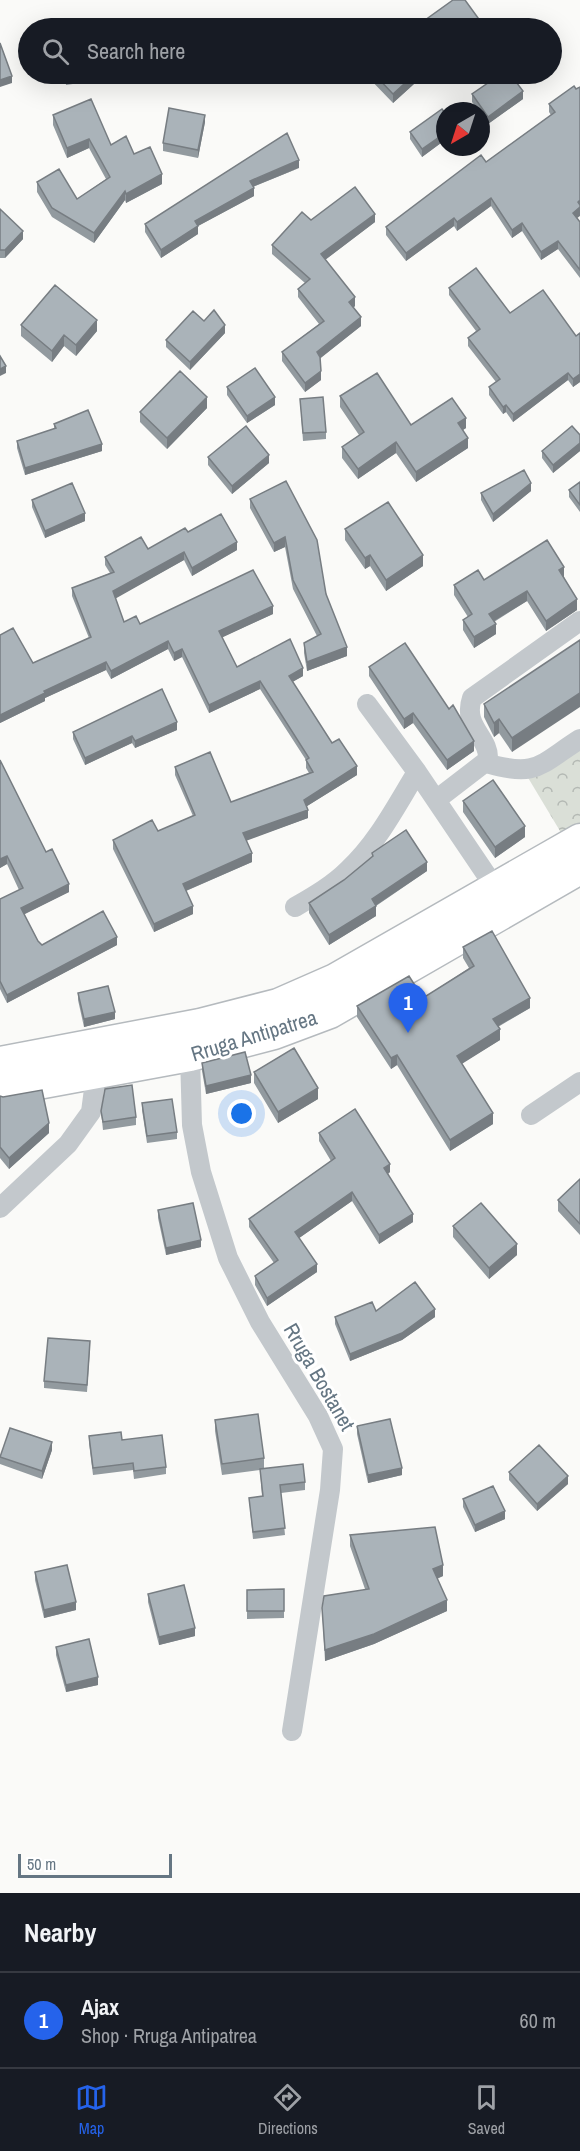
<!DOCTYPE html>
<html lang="en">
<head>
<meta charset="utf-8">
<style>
	body { margin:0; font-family:"Archivo Narrow",sans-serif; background:#20242c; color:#f1f3f6 }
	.compass { position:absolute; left:436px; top:102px; width:54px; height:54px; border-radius:50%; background:#171b24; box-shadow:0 6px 24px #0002; rotate:219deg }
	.scale { position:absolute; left:18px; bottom:15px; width:154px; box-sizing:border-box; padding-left:6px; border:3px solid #657683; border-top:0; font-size:16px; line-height:21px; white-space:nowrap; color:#657683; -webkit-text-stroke:4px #fff; paint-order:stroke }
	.you { position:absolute; left:242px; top:1114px; width:21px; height:21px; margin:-15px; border:4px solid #fff; border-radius:50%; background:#1a73e8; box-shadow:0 0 0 9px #1a73e833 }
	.badge { display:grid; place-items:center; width:39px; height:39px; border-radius:50%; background:#2563eb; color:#fff; font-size:20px; font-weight:700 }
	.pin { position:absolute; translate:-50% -50px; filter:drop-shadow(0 2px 3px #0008) }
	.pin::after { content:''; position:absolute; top:32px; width:21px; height:18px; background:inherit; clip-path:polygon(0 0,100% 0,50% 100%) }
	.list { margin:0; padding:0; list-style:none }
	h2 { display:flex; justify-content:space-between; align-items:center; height:78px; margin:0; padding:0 24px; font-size:26px }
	h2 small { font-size:20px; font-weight:400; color:#9ea1a6 }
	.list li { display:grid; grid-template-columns:39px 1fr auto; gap:18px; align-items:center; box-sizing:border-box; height:96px; padding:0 24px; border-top:2px solid #363941 }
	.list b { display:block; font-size:22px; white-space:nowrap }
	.list p { margin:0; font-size:20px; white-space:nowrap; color:#9ea1a6 }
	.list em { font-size:20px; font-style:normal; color:#9ea1a6 }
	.icon { flex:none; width:33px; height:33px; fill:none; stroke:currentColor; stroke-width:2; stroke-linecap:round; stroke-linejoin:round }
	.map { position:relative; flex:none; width:580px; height:1893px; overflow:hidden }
	.search { position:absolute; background:#171b24; box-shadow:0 6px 24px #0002; left:18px; right:18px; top:18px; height:66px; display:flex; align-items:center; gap:15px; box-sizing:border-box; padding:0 21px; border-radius:33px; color:#9ea1a6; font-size:22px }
	.sheet { height:174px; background:#171b24 }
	nav { display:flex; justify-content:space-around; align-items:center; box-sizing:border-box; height:84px; border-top:2px solid #363941; background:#171b24; font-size:16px; color:#9ea1a6 }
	nav a { display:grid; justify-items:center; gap:3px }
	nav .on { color:#2563eb }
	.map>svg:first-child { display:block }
</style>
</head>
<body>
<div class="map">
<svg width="580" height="1893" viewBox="0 0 580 1893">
	<defs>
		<pattern id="park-crowns" width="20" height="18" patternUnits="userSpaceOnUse" patternTransform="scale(1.5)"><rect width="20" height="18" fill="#dadfd7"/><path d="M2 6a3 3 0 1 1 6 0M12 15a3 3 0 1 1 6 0" fill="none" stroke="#b4b9b4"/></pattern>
	</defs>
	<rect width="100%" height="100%" fill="#fafaf8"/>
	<path fill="url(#park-crowns)" d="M580,741V832L566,841L527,776Z"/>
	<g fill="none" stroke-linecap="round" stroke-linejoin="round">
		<defs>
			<path id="primary" d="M0,1062L200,1024L278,1004L335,979L580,839
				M0,1091L190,1056L274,1034L330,1013L580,869"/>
		</defs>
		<use href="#primary" stroke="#b5babe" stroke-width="33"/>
		<path stroke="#c3c8cc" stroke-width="20" d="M367,704L417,772L496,889
			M486,763C537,778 539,765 580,739
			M436,800L488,760C490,737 462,727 472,698L580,621
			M295,907C314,896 333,885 348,870C378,842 396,806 417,772
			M190,1056L192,1125L201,1172L228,1258L260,1322L318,1416L333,1449L330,1490L292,1731
			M531,1115L580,1082
			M0,1208L68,1144L91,1112L96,1074"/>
		<use href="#primary" stroke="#fff" stroke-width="30"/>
	</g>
	<path fill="#929a9f" d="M65,74H107V79L66,85Z
		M365,74H425L393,103Z
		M574,86L577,218L580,222V278L558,249L541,260L522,231L512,238L491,206L457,231L454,226L406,261L386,235V227L486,162L551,115L549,112V104Z
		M472,94L523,99L488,124L481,114V111H479L472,102Z
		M445,113V140L422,157L410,139V132Z
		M53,115L111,145L134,154L162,184L126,203L125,200L94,243L52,217L37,192V182L77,199L106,179L89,148L67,158L53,125Z
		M205,122L198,158L163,151V143Z
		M299,168L253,187L254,196L198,226V234L161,258L145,232V224Z
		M0,209L23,239L5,258H0Z
		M311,220L375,222L325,260L355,306L353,308L361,326L320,358L321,380L305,392L282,361V352L319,324L298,297V289L305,283L272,254V245Z
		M449,288L510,313L576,336L580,333V382L573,387L568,380L513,422L506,412L503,414L489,395V387L496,382L468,346V338L476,331L449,295Z
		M204,321L225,333L190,370L166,347V340Z
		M21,325L97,331L76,356L64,346L52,362L21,336Z
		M227,387L275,405L247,423L227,395Z
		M340,396L411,425L466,428L463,430L468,448L416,482L396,453L358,479L342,458V447L359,435L340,407Z
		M300,399L326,432V439L303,441Z
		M207,408L167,449L140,422V412Z
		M54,424L102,451L25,475L17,448V441L54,429Z
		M580,435V451L553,473L542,458V451Z
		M208,457L269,463L232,494L208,465Z
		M286,481L347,656L307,671L304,653V643L317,636L293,589L285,547L274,552L250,508V499Z
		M580,482V512L569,497V490Z
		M531,491L493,522L481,500V493Z
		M32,500L85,521L45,538L32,507Z
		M345,529L423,566L386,591L370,566L365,569L345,540Z
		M188,532L237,550L192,576L184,560L115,598L124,622L140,624L273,614L222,637L237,667L303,676L292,682L332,743L357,775L307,806L308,818L246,840L252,862L186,891L193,914L154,932L113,849V840L158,831L193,816L175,775V767L231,802L309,773L306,768V760L260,689L209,713L182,657L174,661L168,649L111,679L106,670L45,698V701L0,723V635L33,663L89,638L72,596V588L110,573L105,565V557L148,549Z
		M564,577L577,610L546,631L527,601L494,622L496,634L474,648L463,630V620L468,617L454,595V585L484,580Z
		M580,640L512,752L499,733L494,737L484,717V704Z
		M369,667L474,751L447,770L413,723L404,729L369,676Z
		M177,730L135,748L132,743L85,765L73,739V732Z
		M0,760L46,852L69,892L24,914L38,941L42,945H117L7,1003L0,989V899L19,890L7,864L0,868Z
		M463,801L525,837L495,858L463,812Z
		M372,853L427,871L376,906V916L329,945L309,913V903L344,880L372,857Z
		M463,947L530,1008L498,1027L500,1040L462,1063L493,1124L450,1151L397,1065L391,1069L357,1017V1006L423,998L469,968L463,958Z
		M78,993L115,1019L84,1027L78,1000Z
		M202,1063L251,1083L206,1094L202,1071Z
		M254,1072L318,1099L278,1123L254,1083Z
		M0,1096L49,1133L9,1169L0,1158Z
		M142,1103L177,1132V1139L147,1143L142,1110Z
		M101,1111L136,1117V1125L103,1130Z
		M319,1133L390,1172L388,1174L413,1222L379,1244L352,1201L299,1238L317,1272L267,1306L255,1285V1276L274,1263L249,1227V1219L331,1161L319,1141Z
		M580,1179V1235L558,1211V1200Z
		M158,1210L201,1247L166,1255L158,1218Z
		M453,1226L517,1255L489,1279L453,1237Z
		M376,1311L435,1317L402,1340L350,1361L335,1324V1317Z
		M90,1349L87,1392L44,1388V1381Z
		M215,1420L264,1458V1469L305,1482V1490L281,1493L285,1535L253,1539L249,1498L262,1496L260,1470L222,1475L215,1431Z
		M357,1426L402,1475L368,1483L357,1434Z
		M89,1436L122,1440L166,1467V1474L134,1479L133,1470L93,1475L89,1443Z
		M52,1450L42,1479L0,1464V1457Z
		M509,1472L568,1484L537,1511L509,1480Z
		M463,1499L505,1519L475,1532L463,1507Z
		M350,1535L443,1576L437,1579L447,1611L374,1644L325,1661L322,1608L365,1589L350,1546Z
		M35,1572L76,1610L44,1618L35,1580Z
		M284,1589V1618L247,1619V1590Z
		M148,1594L195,1636L159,1645L148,1602Z
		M56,1647L98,1685L66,1692L56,1655Z"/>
	<path fill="#777d82" d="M481,22V28H471Z
		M262,74H298L254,83V75Z
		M415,74H425L393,103V94Z
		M12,76V83L0,87V80Z
		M523,91V99L488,124V117Z
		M205,115V122L198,158V150Z
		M445,133V140L422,157V149Z
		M89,139V148L67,158V148Z
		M299,160V168L250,188V181Z
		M162,174V184L126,203V194Z
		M254,188V196L198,226V234L161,258V250L195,221Z
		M125,191V200L94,243V233Z
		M491,198V206L457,231V222Z
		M580,200V216L573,221V213L578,202Z
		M375,214V222L321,263V254Z
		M454,218V226L406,261V253Z
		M522,223V231L512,238V230Z
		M23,231V239L5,258V250Z
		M558,241V249L541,260V252Z
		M355,297V306L349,311V302Z
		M361,317V326L317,361V352Z
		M97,320V331L76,356V345Z
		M225,325V333L190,370V362Z
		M64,335V346L52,362V351Z
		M6,366V373L0,376V369Z
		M321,371V380L305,392V383Z
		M568,373V380L513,422V414Z
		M580,374V382L573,387V379Z
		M207,397V408L167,449V438Z
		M275,397V405L247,423V416Z
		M506,405V412L503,414V407Z
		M466,418V428L458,433V423Z
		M468,438V448L416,482V472Z
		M396,442V453L358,479V469Z
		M580,443V451L553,473V465Z
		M102,444V451L25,475V468Z
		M269,455V463L232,494V486Z
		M531,483V491L493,522V514Z
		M85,513V521L45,538V531Z
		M285,537V547L274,552V543Z
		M237,542V550L192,576V568Z
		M184,552V560L113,600V591Z
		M370,555V566L365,569V558Z
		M423,555V566L386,591V580Z
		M564,567V577L559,580V570Z
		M527,591V601L489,624V614Z
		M577,599V610L546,631V621Z
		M273,606V614L219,639V631Z
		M496,624V634L474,648V637Z
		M168,641V649L111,679V671Z
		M347,647V656L307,671V662Z
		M182,649V657L174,661V653Z
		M106,662V670L45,698V701L0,723V715L44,691Z
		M303,668V676L289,684V676Z
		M260,681V689L209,713V705Z
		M580,693V707L512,752V738Z
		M413,713V723L404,729V719Z
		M499,719V733L494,737V723Z
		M177,722V730L135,748V741Z
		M132,736V743L85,765V758Z
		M474,741V751L447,770V760Z
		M357,766V775L304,808V800Z
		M308,810V818L243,842V833Z
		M525,826V837L495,858V847Z
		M252,853V862L183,892V884Z
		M7,856V864L0,868V859Z
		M427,862V871L372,908V899Z
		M69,884V892L21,916V908Z
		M193,906V914L154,932V924Z
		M376,906V916L329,945V935Z
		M117,937V945L7,1003V995Z
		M530,998V1008L493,1029V1019Z
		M115,1012V1019L84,1027V1019Z
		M500,1029V1040L457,1067V1056Z
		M397,1055V1065L391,1069V1058Z
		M251,1075V1083L206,1094V1086Z
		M318,1088V1099L278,1123V1112Z
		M493,1113V1124L450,1151V1140Z
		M49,1123V1133L9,1169V1158Z
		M390,1164V1172L384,1176V1168Z
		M352,1192V1201L295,1241V1232Z
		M413,1214V1222L379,1244V1235Z
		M201,1240V1247L166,1255V1248Z
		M517,1244V1255L489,1279V1268Z
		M317,1264V1272L267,1306V1298Z
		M435,1309V1317L402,1340L350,1361V1354Z
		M52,1442V1450L42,1479V1471Z
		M402,1468V1475L368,1483V1475Z
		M568,1476V1484L537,1511V1504Z
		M505,1511V1519L475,1532V1525Z
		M443,1565V1576L433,1580V1569Z
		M447,1600V1611L374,1644L325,1661V1650Z
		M76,1602V1610L44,1618V1610Z
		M195,1628V1636L159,1645V1637Z
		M98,1677V1685L66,1692V1685Z"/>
	<path fill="#aab3b9" stroke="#777d82" stroke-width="1.5" d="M453,0H465L481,22L471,28H414Z
		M120,26H159V28H120Z
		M0,43L12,76L0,80Z
		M66,74H95L66,78Z
		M374,74H415L393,94Z
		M501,74H510L523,91L488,117L472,94Z
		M574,86L576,89L580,87V200L578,202L580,205V207L573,213L580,222V270L558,241L541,252L522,223L512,230L491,198L457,222L454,218L406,253L386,227L481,155L486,162L555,112L549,104Z
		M91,99L111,145L126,136L134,154L150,147L162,174L126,194L125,191L94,233L52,208L37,182L59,169L77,199L110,177L89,139L67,148L53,115Z
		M169,108L205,115L198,150L163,143Z
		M442,109L445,113V133L422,149L410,132Z
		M287,133L299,160L250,181L254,188L195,221L198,226L161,250L145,224Z
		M355,187L375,214L321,254L355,297L349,302L361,317L317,352L320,357L321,371L305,383L282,352L324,321L298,289L310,279L272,245L302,212L311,220Z
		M0,209L23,231L5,250H0Z
		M476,268L510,313L543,290L576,336L580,333V374L573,379L568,373L513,414L506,405L503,407L489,387L500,379L468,338L480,329L449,288Z
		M55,285L97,320L76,345L64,335L52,351L21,325Z
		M214,310L225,325L190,362L166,340L193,311L204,321Z
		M0,356L6,366L0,369Z
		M255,368L275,397L247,416L227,387Z
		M180,371L207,397L167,438L140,412Z
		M377,373L411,425L452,398L466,418L458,423L468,438L416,472L396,442L358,469L342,447L364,432L340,396Z
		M323,397L326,432L303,433L300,399Z
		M88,410L102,444L25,468L17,441L56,428L54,424Z
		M246,426L269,455L232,486L208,457Z
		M572,426L580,435V443L553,465L542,451Z
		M524,470L531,483L493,514L481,493Z
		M286,481L317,540L326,594L347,647L307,662L304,643L321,634L293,580L285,537L274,543L250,499Z
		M580,482V505L569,490Z
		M72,483L85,513L45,531L32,500Z
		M388,502L423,555L386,580L370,555L365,558L345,529Z
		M221,514L237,542L192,568L184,552L113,591L124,622L136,616L140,624L253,570L273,606L219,631L237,667L290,639L303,668L289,676L332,743L339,739L357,766L304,800L308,810L243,833L252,853L183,884L193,906L154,924L113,840L152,820L158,831L195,815L175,767L210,752L231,802L313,772L306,760L309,758L260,681L209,705L182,649L174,653L168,641L111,671L106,662L44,691L45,693L0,715V635L13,628L33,663L91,637L72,588L114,572L105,557L141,537L148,549L185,528L188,532Z
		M547,540L564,567L559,570L577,599L546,621L527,591L489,614L496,624L474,637L463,620L472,614L454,585L478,570L484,580Z
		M580,640V693L512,738L499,719L494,723L484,704Z
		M405,643L449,709L453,705L474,741L447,760L413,713L404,719L369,667Z
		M162,689L177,722L135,741L132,736L85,758L73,732Z
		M0,760L46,852L52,849L69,884L21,908L38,941L42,945L103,911L117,937L7,995L0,981V899L23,888L7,856L0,859Z
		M493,780L525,826L495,847L463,801Z
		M406,830L427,862L372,899L376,906L329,935L309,903L344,880L373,856L372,853Z
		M492,931L530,998L493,1019L500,1029L457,1056L493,1113L450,1140L397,1055L391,1058L357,1006L409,976L423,998L474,966L463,947Z
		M108,986L115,1012L84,1019L78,993Z
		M294,1048L318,1088L278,1112L254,1072Z
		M245,1052L251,1075L206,1086L202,1063Z
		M132,1085L136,1117L103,1122L101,1111L105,1089Z
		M42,1090L49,1123L9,1158L0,1147V1096L3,1097Z
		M172,1099L177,1132L147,1136L142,1103Z
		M355,1109L390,1164L384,1168L413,1214L379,1235L352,1192L295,1232L317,1264L267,1298L255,1276L278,1260L249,1219L335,1158L319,1133Z
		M580,1179V1224L558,1200Z
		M193,1203L201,1240L166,1248L158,1210Z
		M481,1203L517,1244L489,1268L453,1226Z
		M415,1282L435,1309L402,1333L350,1354L335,1317L372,1302L376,1311Z
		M48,1338L90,1341L87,1385L44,1381Z
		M258,1414L264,1458L222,1464L215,1420Z
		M390,1419L402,1468L368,1475L357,1426Z
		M10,1428L52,1442L42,1471L0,1457Z
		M121,1432L122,1440L162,1435L166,1467L134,1471L133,1463L93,1468L89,1436Z
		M539,1445L568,1476L537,1504L509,1472Z
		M303,1464L305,1482L280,1485L285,1528L253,1532L249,1498L263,1496L260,1469Z
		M493,1486L505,1511L475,1525L463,1499Z
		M435,1527L443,1565L433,1569L447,1600L374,1634L325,1650L322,1608L324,1596L369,1589L350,1535Z
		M67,1565L76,1602L44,1610L35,1572Z
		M184,1585L195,1628L159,1637L148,1594Z
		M284,1589V1611H247V1590Z
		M89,1639L98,1677L66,1685L56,1647Z"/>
	<g text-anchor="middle" stroke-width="6" stroke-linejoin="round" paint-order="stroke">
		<g font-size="21" fill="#657683" stroke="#fff">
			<text transform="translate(254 1036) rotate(-17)" y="7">Rruga Antipatrea</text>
			<text transform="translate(319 1377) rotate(60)" y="7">Rruga Bostanet</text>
		</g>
	</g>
</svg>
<svg class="compass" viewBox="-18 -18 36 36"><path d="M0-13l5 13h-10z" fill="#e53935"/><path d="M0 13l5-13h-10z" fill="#9ea1a6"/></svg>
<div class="scale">50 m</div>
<div class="you"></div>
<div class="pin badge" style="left:408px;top:1033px">1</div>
<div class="search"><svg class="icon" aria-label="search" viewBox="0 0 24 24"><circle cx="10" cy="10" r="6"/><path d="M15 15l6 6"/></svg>Search here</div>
</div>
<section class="sheet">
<h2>Nearby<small></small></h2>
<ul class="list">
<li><span class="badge">1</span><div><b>Ajax</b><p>Shop · Rruga Antipatrea</p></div><em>60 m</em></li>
</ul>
</section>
<nav>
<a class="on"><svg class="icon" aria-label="map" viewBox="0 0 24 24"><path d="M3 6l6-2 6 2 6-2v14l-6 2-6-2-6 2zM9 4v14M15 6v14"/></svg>Map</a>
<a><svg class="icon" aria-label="directions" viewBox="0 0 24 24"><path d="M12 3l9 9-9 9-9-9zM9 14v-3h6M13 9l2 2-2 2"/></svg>Directions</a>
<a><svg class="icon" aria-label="saved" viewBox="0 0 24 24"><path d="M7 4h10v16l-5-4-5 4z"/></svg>Saved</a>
</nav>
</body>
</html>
